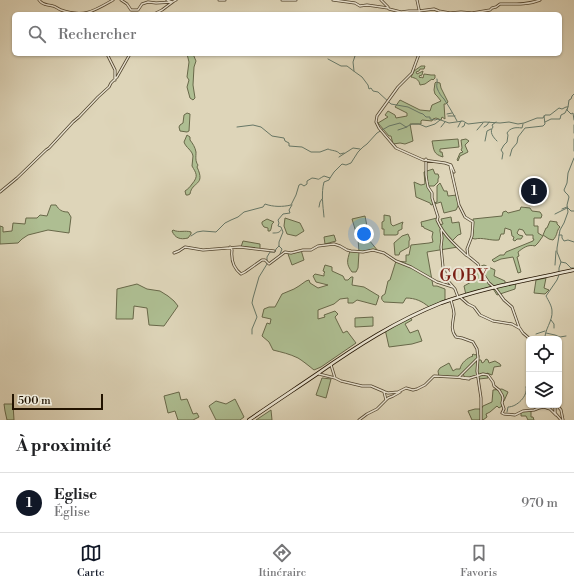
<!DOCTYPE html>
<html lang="fr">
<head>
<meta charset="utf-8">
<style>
	body { margin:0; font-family:"Libre Bodoni",serif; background:#f2f2f2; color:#202124 }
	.controls { position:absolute; right:12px; bottom:12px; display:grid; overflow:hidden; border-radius:6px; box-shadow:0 1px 3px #0004 }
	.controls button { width:36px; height:36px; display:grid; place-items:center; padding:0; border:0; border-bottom:1px solid #e0e0e0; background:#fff; color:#202124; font:20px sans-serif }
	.scale { position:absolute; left:12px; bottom:10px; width:91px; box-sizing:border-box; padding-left:4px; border:2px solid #221300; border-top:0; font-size:11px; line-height:14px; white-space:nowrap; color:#221300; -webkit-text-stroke:3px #eae4d2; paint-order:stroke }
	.you { position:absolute; left:364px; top:234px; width:14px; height:14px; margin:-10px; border:3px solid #fff; border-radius:50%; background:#1a73e8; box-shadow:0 0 0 6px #1a73e833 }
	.badge { display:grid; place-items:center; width:26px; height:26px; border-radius:50%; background:#111827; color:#fff; font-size:13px; font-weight:700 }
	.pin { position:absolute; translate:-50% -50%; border:2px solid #fff; box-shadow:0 1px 4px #0006 }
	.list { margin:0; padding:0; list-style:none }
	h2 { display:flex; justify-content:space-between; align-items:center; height:52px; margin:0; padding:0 16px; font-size:17px }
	h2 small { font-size:13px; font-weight:400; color:#757577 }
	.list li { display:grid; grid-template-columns:26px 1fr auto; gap:12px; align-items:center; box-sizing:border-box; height:60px; padding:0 16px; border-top:1px solid #e0e0e0 }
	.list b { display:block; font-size:15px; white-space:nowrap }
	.list p { margin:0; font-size:13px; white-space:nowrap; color:#757577 }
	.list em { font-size:13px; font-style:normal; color:#757577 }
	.icon { flex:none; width:22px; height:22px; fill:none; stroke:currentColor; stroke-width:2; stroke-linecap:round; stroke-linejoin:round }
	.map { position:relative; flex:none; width:574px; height:420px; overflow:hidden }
	.search { position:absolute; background:#fff; box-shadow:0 1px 3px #0004; left:12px; right:12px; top:12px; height:44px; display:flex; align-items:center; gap:10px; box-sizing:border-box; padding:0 14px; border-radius:6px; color:#757577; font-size:15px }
	.sheet { height:112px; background:#fff }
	nav { display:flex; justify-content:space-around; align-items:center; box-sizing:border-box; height:56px; border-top:1px solid #e0e0e0; background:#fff; font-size:11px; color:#757577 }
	nav a { display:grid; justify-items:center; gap:2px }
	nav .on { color:#111827 }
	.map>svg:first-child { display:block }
</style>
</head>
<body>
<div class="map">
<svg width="574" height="420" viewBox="0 0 574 420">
	<rect width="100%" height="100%" fill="#ded5b9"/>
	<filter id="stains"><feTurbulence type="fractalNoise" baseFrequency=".005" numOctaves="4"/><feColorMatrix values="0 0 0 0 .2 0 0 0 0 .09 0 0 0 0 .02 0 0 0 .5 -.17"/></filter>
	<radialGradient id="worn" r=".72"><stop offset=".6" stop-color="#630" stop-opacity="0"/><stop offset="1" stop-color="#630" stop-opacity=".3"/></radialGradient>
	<path fill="#aebe92" stroke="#686849" d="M187,54H193L196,61L194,67L193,85L195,98L193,100L190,98L187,87L189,80L187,77L189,62Z
		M421,66H425L424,69H420L419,71L416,72L417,74L423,71L422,75L419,76L420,78L421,77L423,78L424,74L431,75H435V78L433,80L432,79L425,84L420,85C419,79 415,78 411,77L414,71Z
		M436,82L440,83L441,88L448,102L446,104H444L445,119L442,117L441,120L436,118L433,119L432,121L422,120L421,121V124H410L413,141L405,144L400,143L393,144L391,136H389L378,123L388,117L385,115L388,111L395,115L396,118L407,116V113L395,107L400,100L420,110L430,111L432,105L441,101L437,96L435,94L434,90L435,83Z
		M187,113L190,114L189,131L187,132L180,131L179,127L180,125L183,123L184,115Z
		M187,135L190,137V140C193,144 195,147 196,152C196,157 195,161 198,165L197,167C206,186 192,181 190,194L188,195H186L185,191C188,189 190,187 192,184C199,176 196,173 192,166C192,163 193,159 193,156C192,150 186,148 184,142Z
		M458,139L459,147L440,149V152H442L443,157C433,154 434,150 432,141Z
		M466,139L469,141L465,145L468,152L460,156L458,161L457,160L460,153L463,152L461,150L462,148L461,140Z
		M433,169L435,174H438L439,177L438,179V182L434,186H428L432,193V198L434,203L437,202V186L440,183L444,191H447L448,196L457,195L459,204L456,210L444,213L441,202L431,205L430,203L416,197L414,182L421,185L425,184L424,172Z
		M51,205H56C59,210 62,212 68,212L71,217L69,233L48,230L28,235L22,239L18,243L0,244V226L3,227V232L12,231L13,223L25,224L26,218H37L40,215L47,216Z
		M521,207L530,208L532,211L540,212L542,215L541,218H534V226H538V233L543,236L538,243L535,246C528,244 523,248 518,252L519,256L517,257L521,272L518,273L513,257L501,259L494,262L492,260L500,255H504L506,252L533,241L534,239H533V235H526L523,230L519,229L517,233L519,235L523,236L521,239H517L515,241L513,240L514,237L512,236L511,230L505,228L504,234H501L499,240C491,241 482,237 475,239L471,238L473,225V219L502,216L503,212L506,211L508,213L520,210Z
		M384,215L390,216L391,224L393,226L403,222L402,225V229L398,231V234L396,235H384V229H382V222L384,221Z
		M365,216L369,236L368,237L369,240L378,251L373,250L359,252L358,268L356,272H352C346,264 347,261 350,251L359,252L358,239L352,219Z
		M451,217L452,223L459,222L461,234L458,235L452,241L458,247L427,252L433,286H437L445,289V300L429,307C422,301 415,298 406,298L403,303L384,302C382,300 381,299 382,296L385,294L388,281L390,280L396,261L406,262V255H409L411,245L429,243L433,242L432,237L433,232L424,228L423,226L422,227L421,222L437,218V220L439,225L443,224L441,219Z
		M285,218L300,223L304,231L296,236L287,234L284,226Z
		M267,219L274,222L272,224L271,229L270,231H268V228L264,227L262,224V222Z
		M550,221L557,222V224L560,227C556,231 558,235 553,240L549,239L543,235L546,228H547Z
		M173,230C179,233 185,230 191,232V234L188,238C180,240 175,238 172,231Z
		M408,234L410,239L409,241V247L400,252L399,255H395L394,243L402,236Z
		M334,235L336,241L325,244L324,237Z
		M243,241L260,244V249L241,247Z
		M301,250L304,260L292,265L288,254Z
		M325,265L332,267V271L343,276L345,280H348L351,277H353L352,285L364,287L379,296L376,305L357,300L353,303H348V298L340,299L334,304L318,310V319L325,317L324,315L335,311L338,314L335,317L343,333L347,331L356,343L321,367L314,370C309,366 303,361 298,358C290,354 281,352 273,350L269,342L262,336L267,323L270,324L271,319L262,317L264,309L269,307H275L282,294L294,289L299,286L306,281L309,280L310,283L318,288L328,285L316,282L313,276L315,274L324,276V273L325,272L323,271Z
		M484,265L495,270L494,276L505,281V286L516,283L515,289L497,295L492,287L466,295L464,286L473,281L472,273L476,271V268Z
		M546,278L544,288L549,290L545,294L534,293L536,280Z
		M137,284L147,289L160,291L168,296L174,301L178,306L164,326L149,325L147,308L134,306L133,319H116L117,289Z
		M373,317V326L355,327V318Z
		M410,317L412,320L405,324L410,333L418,330L422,341L412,344L389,347L385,329Z
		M478,353L479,356L478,360H481L482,363L484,362L486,359L488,360L489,363L495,361L500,364L501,366L494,367L492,375L487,373L488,378L479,379L478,376L470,378H465L463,374L459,377H439L438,371L440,368L449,363L453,371L456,369H460C461,363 467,358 473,356L472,355L473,354L475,355Z
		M322,378L331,379L326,398L316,395Z
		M502,389L508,392L504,401L502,403V406L499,408L497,406L490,412L486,414L487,417L483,420H472L468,411L475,409H481L483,406L492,402L493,390Z
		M179,392L181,400L187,399L193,414L197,413L199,417L193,420H178L175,411L168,413L164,396Z
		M235,399L244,417L240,420H216L209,406L216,401L226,404Z
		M4,404H13L14,420H7L5,411Z
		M271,410L272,420H256Z
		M531,410V417H533L534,420H528L526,416H521V412L523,411Z"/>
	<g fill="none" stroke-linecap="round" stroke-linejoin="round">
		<path stroke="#667767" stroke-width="1" d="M328,59L341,66H347L355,72L362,77L368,85L369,89L371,88L373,91L378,92L391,104L408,107L420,113L423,114L426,117H430V119L435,120L438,119L449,123L463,121L468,124L485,122L500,123L509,122L518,124L524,123L537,118H543L545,115H550L559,108L562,109L566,107H568L569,100L571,99L572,96L574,94
			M354,71L353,62L355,56
			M437,79C438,82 436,85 437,88C439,93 441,96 444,99C448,105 454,115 457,121
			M568,107L567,110L571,114L573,113L574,120
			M447,114L452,113
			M448,116H455
			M496,122L492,125L493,127C489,132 493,137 497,141
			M545,122L551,119H560L561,115L565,113L567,109
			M574,125V133
			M237,127L253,125L261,127L272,136L284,138L285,141L289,143V146L302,147L311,152H320L328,149C332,151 337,150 340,154L344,153
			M441,127L445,122
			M458,127L461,121
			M462,127L464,126L465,123
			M484,127L487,125L489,122
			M398,130L407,127
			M477,130L483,123
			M574,139V151
			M485,141L487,131L491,129
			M510,156L512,149L517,143L518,137L525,128L543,126L545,124L544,116
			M339,157L353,148L360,149
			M502,159L503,153L501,150L504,145L507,142L508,135L507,133C510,128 515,127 522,128L523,124
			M319,207L320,202L322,199
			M568,208L571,211H574
			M562,209L567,207
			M555,214L567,208
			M324,217C323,206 321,193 324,182L329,180L330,178
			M273,233C276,233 280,233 281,230
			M559,235H562V238L564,241L568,240L574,242
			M191,236L197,232L203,231L216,232L225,223L231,220L238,217L244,212L263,207L265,204C273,207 283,207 291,205L296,195L299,185L301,184L304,186L307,184V181L312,178C322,179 315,181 324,176L330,178L334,172L342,164L346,165L351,163L358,152L363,147L367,144L377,133L389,126L400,123L406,127L412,124H419L426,127L435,124L440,120
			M279,246L282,249L280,254
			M561,262L566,263L571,268H574
			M555,265L556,251
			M559,272V268L561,262L557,252V248L560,230L564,223L568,212L567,205L569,197L568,195L565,192L564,190L567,183L568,173L574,158
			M551,320L554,324V328
			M546,333L555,335L560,337L566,336
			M252,334V329L257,317L252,303L253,298L259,277L267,264V257L270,252H275L276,249L279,246V242L283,232L281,227L278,226L279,223L278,220L283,214L290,213L289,210L292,205
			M536,334L545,331
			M545,339C544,330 553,321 552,311C552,306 548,300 546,296L557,280L559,275
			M507,412L508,407C517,407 528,396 526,387L529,380"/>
		<defs>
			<path id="street" d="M39,0C43,6 47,4 53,6C55,6 58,9 61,10C84,18 94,11 113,0
				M121,0L127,4L131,10H138L142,4L148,2L156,3L172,2
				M167,0L172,2
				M219,0H225
				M282,0H296
				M333,0L355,3L360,6L367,5L388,8L389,9L401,12L409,11H419L434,9L439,11L450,13L461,12L472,13L490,10L492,8L496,7L500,4C513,4 528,5 540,0
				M381,0L388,7
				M417,0L420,14
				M154,14L162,10L174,1L176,0
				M107,54L115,70V80
				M419,54L412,73L398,87L377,116L376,122L379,128L396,148L423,160L445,163L451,165L454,172
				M426,159V175L427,182L428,187L432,193V198L438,217L437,220L440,226
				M450,165L459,205L465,217L473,222L472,236L467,249L468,256
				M0,192L17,178L46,150L49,148L73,122L79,117L98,97L109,87L111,83L117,77L130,54
				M440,226C446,238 457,246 466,255C469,256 475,262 478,264L479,268L489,283L496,289L504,300L512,307L519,327L523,333L530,339
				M441,230L442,238L441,247L443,267L448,281L455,289L458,297
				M230,247L232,250C231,259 233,268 241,274L245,272L262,260H265L269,264L285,252L291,253L303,250H311L318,246L334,244L340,246L347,250L351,251L363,252L373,250L384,253L396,261L411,267L437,282L453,287
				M174,253L179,251L185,247L203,250L240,247L274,251
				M460,297L468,304L474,307L480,315L493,321L512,324L519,328
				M451,300C452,305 454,309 454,314C453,322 450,330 456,337L462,338L473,342L477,349L478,358L459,377L462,378L469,379
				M478,358L477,371L481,398V420
				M331,365L335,378
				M529,369L528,373L529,375
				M319,374L335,378L341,381L362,386H371L385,392L388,393L398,392L406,388L413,390L417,389L425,385L434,376L470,378L483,374L488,375L493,382L494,386L499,390L502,395L503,398L502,403L504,409L502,413L504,414L515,415L523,411L534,410L539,408L544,407L550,409L556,415
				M384,392L386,400
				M555,405V413L561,420
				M557,405L561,410L563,420
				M359,420L367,414L377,409L388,398L393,396L400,392"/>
			<path id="secondary" d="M249,420C272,404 295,389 317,374C357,346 396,321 441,303C485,287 529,280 574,270"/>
		</defs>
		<use href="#street" stroke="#51442e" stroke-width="3"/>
		<use href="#secondary" stroke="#221300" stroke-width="4"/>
		<use href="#street" stroke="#eae4d2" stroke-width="1.5"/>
		<use href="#secondary" stroke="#eae4d2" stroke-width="2.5"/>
	</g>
	<g text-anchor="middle" stroke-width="4" stroke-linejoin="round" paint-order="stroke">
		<g font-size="16" letter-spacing="1" fill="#7a1f14" stroke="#eae4d2">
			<text x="464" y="281">GOBY</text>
		</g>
	</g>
	<rect width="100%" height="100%" filter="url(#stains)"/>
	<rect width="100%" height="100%" fill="url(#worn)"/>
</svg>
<div class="controls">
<button><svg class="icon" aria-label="locate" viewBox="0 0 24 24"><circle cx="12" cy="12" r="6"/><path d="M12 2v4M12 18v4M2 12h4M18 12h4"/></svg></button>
<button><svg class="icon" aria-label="layers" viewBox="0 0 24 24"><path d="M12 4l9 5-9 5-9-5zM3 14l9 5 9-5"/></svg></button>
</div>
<div class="scale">500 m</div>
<div class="you"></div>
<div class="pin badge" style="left:534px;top:191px">1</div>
<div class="search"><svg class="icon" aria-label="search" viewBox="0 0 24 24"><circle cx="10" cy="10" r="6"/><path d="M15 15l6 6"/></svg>Rechercher</div>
</div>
<section class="sheet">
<h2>À proximité<small></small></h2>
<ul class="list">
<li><span class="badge">1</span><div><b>Eglise</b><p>Église</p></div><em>970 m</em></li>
</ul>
</section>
<nav>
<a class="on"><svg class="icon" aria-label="map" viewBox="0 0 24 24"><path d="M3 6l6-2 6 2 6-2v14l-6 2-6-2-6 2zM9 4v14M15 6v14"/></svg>Carte</a>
<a><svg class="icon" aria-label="directions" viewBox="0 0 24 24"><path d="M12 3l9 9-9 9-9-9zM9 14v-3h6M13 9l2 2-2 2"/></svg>Itinéraire</a>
<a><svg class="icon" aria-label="saved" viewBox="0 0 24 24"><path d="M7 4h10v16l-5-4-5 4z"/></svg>Favoris</a>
</nav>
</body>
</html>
